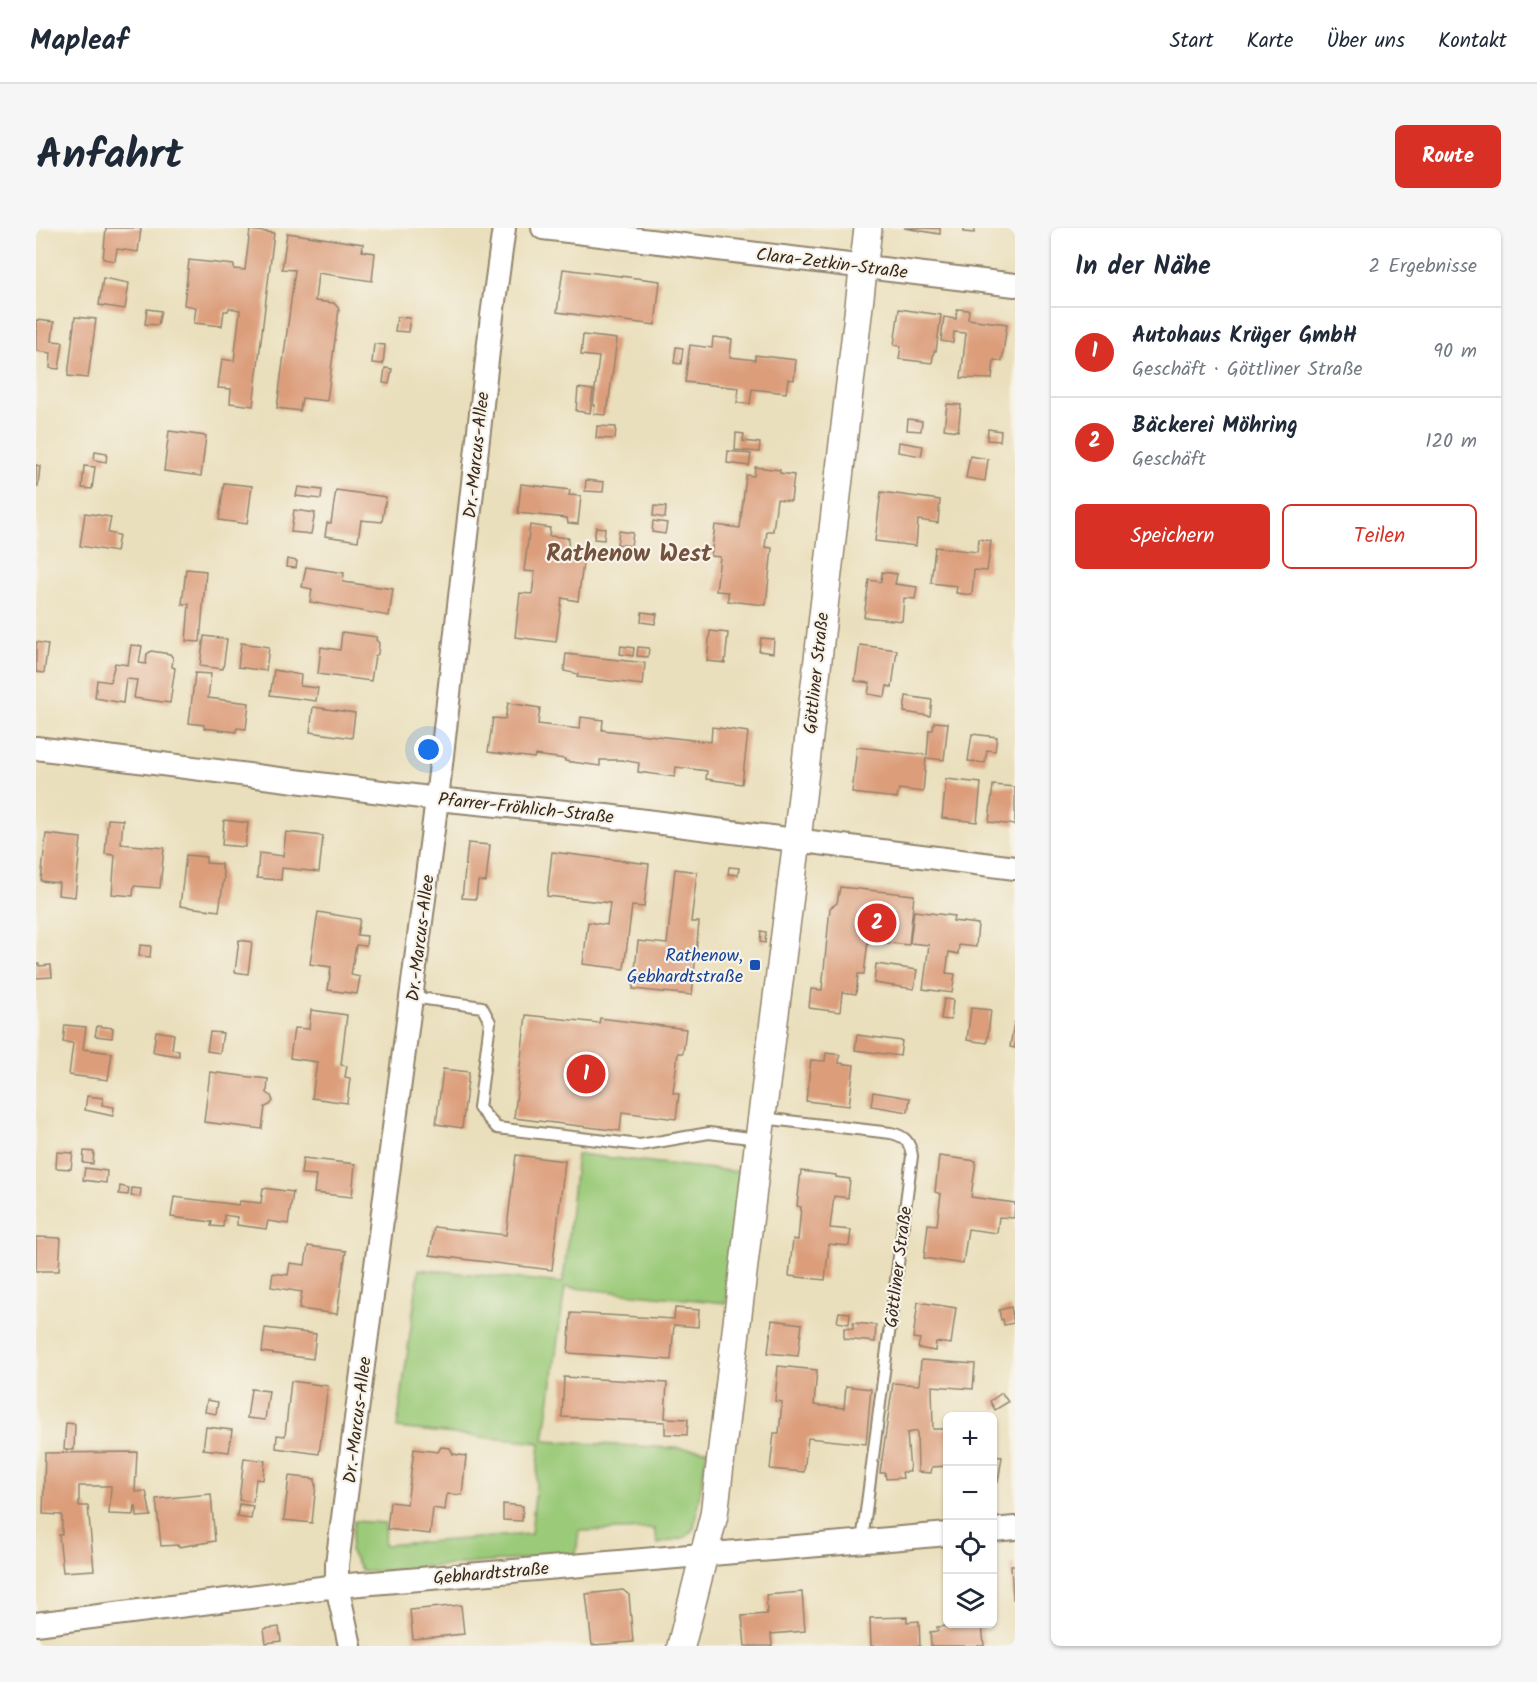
<!DOCTYPE html>
<html lang="de">
<head>
<meta charset="utf-8">
<style>
	body { margin:0; font-family:Kalam,sans-serif; background:#f6f6f7; color:#1f2937 }
	.controls { position:absolute; right:18px; bottom:18px; display:grid; overflow:hidden; border-radius:9px; box-shadow:0 2px 4px #0004 }
	.controls button { width:54px; height:54px; display:grid; place-items:center; padding:0; border:0; border-bottom:2px solid #e0e1e3; background:#fff; color:#1f2937; font:30px sans-serif }
	.you { position:absolute; left:393px; top:522px; width:21px; height:21px; margin:-15px; border:4px solid #fff; border-radius:50%; background:#1a73e8; box-shadow:0 0 0 9px #1a73e833 }
	.badge { display:grid; place-items:center; width:39px; height:39px; border-radius:50%; background:#d93025; color:#fff; font-size:20px; font-weight:700 }
	.pin { position:absolute; translate:-50% -50%; border:3px solid #fff; box-shadow:0 2px 6px #0006 }
	.list { margin:0; padding:0; list-style:none }
	h2 { display:flex; justify-content:space-between; align-items:center; height:78px; margin:0; padding:0 24px; font-size:26px }
	h2 small { font-size:20px; font-weight:400; color:#747a83 }
	.list li { display:grid; grid-template-columns:39px 1fr auto; gap:18px; align-items:center; box-sizing:border-box; height:90px; padding:0 24px; border-top:2px solid #e0e1e3 }
	.list b { display:block; font-size:22px; white-space:nowrap }
	.list p { margin:0; font-size:20px; white-space:nowrap; color:#747a83 }
	.list em { font-size:20px; font-style:normal; color:#747a83 }
	.actions { display:flex; gap:12px; padding:18px 24px }
	.actions a { flex:1; padding:14px 0; border:2px solid #d93025; border-radius:9px; text-align:center; font-size:21px; color:#d93025 }
	.actions .main { background:#d93025; color:#fff }
	.icon { flex:none; width:33px; height:33px; fill:none; stroke:currentColor; stroke-width:2; stroke-linecap:round; stroke-linejoin:round }
	.map { position:relative; flex:none; width:979px; height:1418px; overflow:hidden; border-radius:9px }
	header { display:flex; align-items:center; gap:36px; box-sizing:border-box; height:84px; padding:0 30px; background:#fff; border-bottom:2px solid #e0e1e3 }
	header strong { font-size:28px }
	nav { display:flex; gap:33px; margin-inline-start:auto; font-size:21px }
	.intro { display:flex; align-items:center; justify-content:space-between; box-sizing:border-box; height:144px; padding:0 36px }
	h1 { margin:0; font-size:42px }
	.button { padding:15px 27px; border-radius:9px; background:#d93025; color:#fff; font-size:21px; font-weight:700 }
	main { display:flex; gap:36px; padding:0 36px }
	aside { flex:1; background:#fff; border-radius:9px; box-shadow:0 2px 4px #0004 }
	.map>svg:first-child { display:block }
</style>
</head>
<body>
<header>
<strong>Mapleaf</strong>
<nav><a>Start</a><a>Karte</a><a>Über uns</a><a>Kontakt</a></nav>
</header>
<div class="intro"><h1>Anfahrt</h1><a class="button">Route</a></div>
<main>
<div class="map">
<svg width="979" height="1418" viewBox="0 0 979 1418">
	<rect width="100%" height="100%" fill="#f7f3e8"/>
	<filter id="ink" filterUnits="userSpaceOnUse"><feTurbulence type="fractalNoise" baseFrequency=".0167" numOctaves="2"/><feDisplacementMap in="SourceGraphic" scale="12" xChannelSelector="R" yChannelSelector="G"/><feConvolveMatrix kernelMatrix="1 2 1 2 8 2 1 2 1" color-interpolation-filters="sRGB"/></filter>
	<filter id="wash" filterUnits="userSpaceOnUse"><feTurbulence type="fractalNoise" baseFrequency=".008" numOctaves="4" result="noise"/><feDisplacementMap in="SourceGraphic" scale="24" xChannelSelector="R" yChannelSelector="G"/><feGaussianBlur stdDeviation="1.35" result="paint"/><feColorMatrix in="noise" values="0 0 0 0 0 0 0 0 0 0 0 0 0 0 0 0 0 1.4 0 .05"/><feComposite in="paint" operator="in"/></filter>
	<g filter="url(#wash)">
		<rect width="100%" height="100%" fill="#eadfbc"/>
		<path fill="#9bca79" stroke="#6b7a4c" stroke-width="1.5" d="M541,926L704,944L690,1075L529,1059L508,1213L671,1222L658,1300L650,1309L622,1316L618,1301L543,1303L540,1327L327,1344L314,1323L318,1293L349,1295L348,1317L495,1306L504,1215L361,1200L383,1041L527,1055Z"/>
		<g id="blocks">
			<path fill="#dc9d7a" d="M70,0H105L102,24L81,21L79,33L67,31Z
				M868,0H904V6Z
				M928,0H939L938,5L928,4Z
				M214,2L238,5L217,178L194,175L195,161L182,160L186,131L198,133L204,82L193,80L192,83H188L186,98L158,95L160,79L148,77L153,32L198,37V41L209,42Z
				M251,5L327,16L326,23L339,25L336,53L282,45L279,73L298,75L303,81L291,173L266,170L264,183L241,180L259,42L246,41Z
				M527,41L624,53L619,97L521,84Z
				M67,50L93,55L89,81L63,77Z
				M111,81L125,83L122,97L109,96Z
				M863,81L905,87L900,123H898L896,135L863,131L865,118L858,117Z
				M921,81L933,82L932,91L971,96L966,133L958,132L956,151L925,150L930,105L918,104L917,115L905,113L908,89L920,91Z
				M39,89L60,91L52,150L32,148Z
				M361,89L374,90L372,104L359,103Z
				M0,92L18,94L16,113L27,114L23,141L14,140L15,125L0,123Z
				M547,107L581,111L572,179H571L570,187L558,186L559,177H557L563,129L545,127Z
				M677,109L696,111L694,129L719,132V127L760,132L758,152L752,151L750,165L716,161L714,176L701,175L703,160L649,154L654,117L676,120Z
				M338,116L349,117L347,136L336,135Z
				M640,119L647,120L645,136L638,135Z
				M349,140L356,141L353,156L347,155Z
				M542,160L557,162L554,185L540,183Z
				M911,176L925,177L922,203L908,201Z
				M872,191L886,193L885,203L871,202Z
				M561,198L580,199L579,211L560,210Z
				M952,201L965,203L964,213L951,212Z
				M133,203L170,208L165,248L128,243Z
				M700,205L708,206L707,213L724,215L723,224L699,222Z
				M863,214L887,218L885,228L862,224Z
				M59,223L71,225L70,234L58,232Z
				M692,223L715,226L713,238L691,235Z
				M934,228L952,231L949,253L930,250Z
				M0,237L4,238L2,258H0Z
				M48,238L59,239L56,261L46,260Z
				M719,239L744,242V245L758,247L755,273L741,271L737,303H731L729,319L736,320L730,377L692,373V364L680,363L684,329L675,328L679,297L704,300L710,247L718,248Z
				M550,252L568,254L567,264L549,263Z
				M188,255L216,258L211,296L183,292Z
				M485,256L534,262L533,267L545,268L542,296L532,295L531,290L482,285Z
				M262,259L286,262L285,271L260,268Z
				M300,262L350,269L346,294L325,292L322,313L289,308L291,295H295Z
				M845,264L904,272L902,295L882,292L880,318L839,313Z
				M618,278L630,279L629,290L617,288Z
				M258,282L279,285L275,306L255,304Z
				M49,285L75,289L72,305L83,307L80,324L44,318Z
				M617,293L631,295L629,306L616,304Z
				M494,297L514,300L513,308L533,310L531,326L548,328L542,373L526,370L520,414L479,409L484,365L496,366L499,344L488,343Z
				M560,299L569,300L568,312L558,311Z
				M583,303L597,305L595,318L581,316Z
				M943,311L955,313L951,343L938,342L936,367L920,365L921,358L895,355L899,319L941,324Z
				M251,331L261,333L260,340L250,339Z
				M270,339L308,345L307,354L357,361L353,388L274,374L276,361L266,359Z
				M150,341L170,343L164,414L150,413L153,376H146Z
				M846,344L861,346L859,356L881,359L879,371L868,370L866,393L828,389L833,352L845,354Z
				M606,384L621,386L619,396L605,394Z
				M674,403L692,405L689,435L671,433Z
				M306,404L341,409L340,412L343,415L342,426L339,428L335,453L282,446L285,419L304,422Z
				M168,408L191,411L187,441L164,438Z
				M725,410L738,411L737,425L723,423Z
				M0,414L12,416L8,445L0,444Z
				M205,415L233,419L230,443L202,439Z
				M95,417L106,418L103,435L110,436L111,426L115,423L134,426L137,430L136,439L139,440L134,475L98,470L101,452L90,451L87,475L59,470L61,452L74,454L79,435L92,437Z
				M824,417L861,422L856,459L851,458L849,469L832,466L834,455L819,453Z
				M585,418L598,420L597,428L584,426Z
				M602,419L613,420L612,429L601,428Z
				M530,426L609,435L607,457L541,449L542,446L528,443Z
				M238,442L265,447L264,458L282,460L280,473L234,467Z
				M159,445L175,446L172,470L213,475L210,501L201,500L200,504L168,500V497L153,495Z
				M870,468L896,472L894,488L868,484Z
				M472,475L504,480L502,496L517,498L544,501L545,489L567,492L566,502L675,514L676,499L712,504L706,556L670,551L671,543L656,541L640,539L639,549L602,544L603,535L586,532H564V538L529,533V531L499,527L498,530L452,524L457,490L469,491Z
				M277,479L319,485L316,510L274,504Z
				M898,494L912,495L908,532L890,530L887,564L863,561L861,570L816,565L821,519L891,527L893,502H897Z
				M936,506L961,509L959,523L951,522L949,535L932,533Z
				M910,551L945,555L941,594L906,590Z
				M957,557L979,559V597L953,594Z
				M72,591L87,592L85,616L128,620L124,660L98,658L97,668L76,666L79,627L69,626Z
				M188,592L212,595L209,619L186,617Z
				M250,604L287,608L283,644L246,640L245,652L221,650L223,625L247,628Z
				M10,606L45,610L39,669L22,667L23,655L5,653Z
				M432,615L454,617L450,654L442,653L440,671L426,670Z
				M516,624L613,636L608,679L596,678L588,741L547,736L552,694L571,697L574,675L511,668Z
				M150,627L170,629V635L185,636L188,649L183,683L144,678Z
				M693,639L703,640L702,647L692,646Z
				M639,641L661,644L655,694H663L656,767L597,761L602,713L631,716Z
				M804,659L878,667L873,717L832,713L828,746H822L820,766L806,764L804,784L773,780L775,761L786,762L794,680L801,675Z
				M878,683L918,688L917,693L942,696L940,719L923,717L922,726L913,724L910,745L919,746L916,765L887,761L893,717L874,715Z
				M282,684L324,691L321,707L331,708L330,718L320,717L315,747L324,749L321,766L292,762L295,739L274,736Z
				M725,703L730,704L729,715L724,714Z
				M203,712L216,714L212,746L199,744Z
				M104,717L115,718L114,729L103,728Z
				M0,736H3V738L15,737L16,749L0,750Z
				M840,736L881,742L878,761L838,755Z
				M908,771L917,772L915,792L905,791Z
				M935,780L955,782L951,815L931,812Z
				M275,782L311,787L305,837L311,838L309,849L314,850L311,875L276,870L281,834L254,830L258,800L273,801Z
				M490,787L563,795L564,790L650,801L647,825H642L637,865L643,866L640,891L586,884L584,903L478,890Z
				M978,795H979V820L974,819Z
				M29,797L50,799L47,821L76,825L72,852L33,847L37,815L27,814Z
				M61,798L77,800L76,810L59,808Z
				M120,803L138,806L136,821L143,823V828L117,824Z
				M174,804L187,805L184,825L171,823Z
				M821,807L866,813L864,828L819,822Z
				M790,825L804,827L803,835L818,837L813,878L770,873L775,832L789,833Z
				M407,841L433,844L426,900L400,896Z
				M174,844L232,851L231,865L235,868L237,873L234,877L229,879L226,901L168,894Z
				M837,864L874,870L872,884L835,878Z
				M51,868L67,870L66,877L78,879L77,888L49,882Z
				M48,923L58,924L57,936L47,935Z
				M21,924L37,925L35,941L20,940Z
				M480,927L529,933L516,1042L394,1027L398,999L470,1007Z
				M903,928L940,933L935,969L979,975L978,990L963,989L961,1005L932,1001L927,1036L888,1030L892,996L901,997L905,966L899,964Z
				M267,930L319,936L316,969L278,965L280,947L265,946Z
				M49,940L71,943L70,955L47,952Z
				M765,943L800,947V949L814,951L812,970L798,968L794,1000L815,1002L813,1018L793,1016L789,1052L753,1048L757,1011L762,1012L765,979L761,978Z
				M84,958L93,960L92,967L83,966Z
				M96,960L105,961L104,969L95,968Z
				M227,960L257,964L252,996L232,993L230,1001L201,997V989L188,987L187,999L175,998L176,994L135,989L138,969L203,977L204,973L225,975Z
				M0,1009L25,1010L23,1043H0Z
				M272,1018L310,1023L301,1086L263,1081L266,1064L235,1059L237,1045L252,1047L254,1035L269,1037Z
				M882,1074L920,1080L915,1116L900,1114L899,1123L882,1120L884,1111L877,1110Z
				M975,1079L978,1095L968,1097L967,1091L965,1092L963,1082Z
				M639,1080L663,1082L662,1099L638,1097L635,1132L532,1125L535,1085L638,1091Z
				M803,1084L814,1085L813,1096L801,1094Z
				M736,1092L766,1096L762,1128L732,1125Z
				M817,1095L840,1097L839,1114L808,1111V1100L817,1101Z
				M229,1100L280,1106L277,1131L226,1124Z
				M885,1132L939,1136L937,1161L896,1158L897,1201H912V1238L896,1239L895,1245L882,1244L881,1203L871,1205L874,1244H866L867,1250L850,1251L849,1245H844L857,1155L883,1157Z
				M742,1138L781,1142L778,1177L808,1180L810,1158L835,1161L830,1216L772,1210L768,1244L734,1241L738,1205H743L746,1174L739,1173Z
				M528,1149L631,1155L629,1190L652,1191L651,1207L629,1206V1194L526,1189Z
				M255,1153L292,1158L283,1226L240,1220L241,1207L249,1208Z
				M215,1161L233,1163L229,1192L211,1190Z
				M966,1165L972,1174L959,1182L954,1173Z
				M171,1172L182,1174L180,1186L169,1184Z
				M30,1195L39,1196L38,1222L28,1221Z
				M170,1199L196,1202L193,1224L167,1221Z
				M405,1219L414,1220L417,1226L430,1228L426,1267L411,1266L409,1282L397,1280L394,1306L351,1301L354,1274L371,1276L378,1221L402,1224Z
				M101,1224L99,1264L110,1263L115,1288L101,1289L100,1278H99L98,1287L73,1286L75,1258H43V1278H52L58,1342L27,1344L23,1307L26,1306V1287L7,1286L9,1225Z
				M957,1228L966,1229L962,1254H957Z
				M208,1230L229,1233L227,1252L220,1251L217,1274L203,1272Z
				M253,1248L279,1251V1257H280L276,1295L248,1292Z
				M175,1266L179,1313L142,1319V1317L125,1318L120,1271Z
				M203,1276L217,1278L215,1291L201,1289Z
				M467,1276L487,1278L486,1293L467,1292Z
				M975,1337H979V1371H977Z
				M587,1362L593,1367L597,1414L556,1417L550,1366Z
				M766,1364L769,1403L735,1406L736,1418H709L706,1388L731,1386L730,1367Z
				M425,1377L428,1406L377,1411L374,1382Z
				M871,1389V1394L883,1393L884,1418H835L834,1390Z
				M914,1396H929V1397L946,1396L948,1418H895L894,1404L902,1403L901,1399L913,1398Z
				M243,1399L245,1413L230,1415L228,1401Z"/>
		</g>
	</g>
	<g filter="url(#ink)">
		<use href="#blocks" fill-opacity="0" stroke="#92846d" stroke-width="1.5"/>
		<g fill="none" stroke-linecap="round" stroke-linejoin="round">
			<defs>
				<path id="service" d="M376,769L446,779L454,794L443,880L461,900L604,917L673,905L722,911
					M726,890L855,905C869,908 874,914 876,928L826,1314"/>
				<path id="minor" d="M507,0L979,57
					M0,520L401,571L570,588L979,640
					M957,1302L979,1300
					M0,1396L301,1358L912,1306
					M314,1418L301,1358V1336L401,571L456,88L468,0"/>
				<path id="tertiary" d="M645,1418L678,1287L723,911L761,612L832,0"/>
			</defs>
			<use href="#service" stroke="#92846d" stroke-width="14"/>
			<use href="#minor" stroke="#92846d" stroke-width="26"/>
			<use href="#tertiary" stroke="#92846d" stroke-width="30"/>
			<use href="#service" stroke="#fff" stroke-width="10"/>
			<use href="#minor" stroke="#fff" stroke-width="22"/>
			<use href="#tertiary" stroke="#fff" stroke-width="27"/>
		</g>
	</g>
	<rect fill="#1a4fb4" stroke="#f7f3e8" stroke-width="2" x="713" y="731" width="12" height="12" rx="3"/>
	<g text-anchor="middle" stroke-width="4.5" stroke-linejoin="round" paint-order="stroke">
		<g font-size="18" fill="#3b2a1e" stroke="#f7f3e8">
			<text transform="translate(796 35) rotate(7)" y="6">Clara-Zetkin-Straße</text>
			<text transform="translate(440 227) rotate(-84)" y="6">Dr.-Marcus-Allee</text>
			<text transform="translate(780 445) rotate(-84)" y="6">Göttliner Straße</text>
			<text transform="translate(490 580) rotate(6)" y="6">Pfarrer-Fröhlich-Straße</text>
			<text transform="translate(384 710) rotate(-83)" y="6">Dr.-Marcus-Allee</text>
			<text transform="translate(862 1039) rotate(-83)" y="6">Göttliner Straße</text>
			<text transform="translate(321 1192) rotate(-83)" y="6">Dr.-Marcus-Allee</text>
			<text transform="translate(455 1345) rotate(-5)" y="6">Gebhardtstraße</text>
		</g>
		<g font-size="18" fill="#164399" stroke="#f7f3e8" text-anchor="end">
			<text x="707" y="733">Rathenow,<tspan x="707" dy="21">Gebhardtstraße</tspan></text>
		</g>
		<g font-size="24" font-weight="bold" fill="#73523e" stroke="#f7f3e8">
			<text x="593" y="333">Rathenow West</text>
		</g>
	</g>
</svg>
<div class="controls">
<button>+</button>
<button>−</button>
<button><svg class="icon" aria-label="locate" viewBox="0 0 24 24"><circle cx="12" cy="12" r="6"/><path d="M12 2v4M12 18v4M2 12h4M18 12h4"/></svg></button>
<button><svg class="icon" aria-label="layers" viewBox="0 0 24 24"><path d="M12 4l9 5-9 5-9-5zM3 14l9 5 9-5"/></svg></button>
</div>
<div class="you"></div>
<div class="pin badge" style="left:550px;top:846px">1</div>
<div class="pin badge" style="left:841px;top:695px">2</div>
</div>
<aside>
<h2>In der Nähe<small>2 Ergebnisse</small></h2>
<ul class="list">
<li><span class="badge">1</span><div><b>Autohaus Krüger GmbH</b><p>Geschäft · Göttliner Straße</p></div><em>90 m</em></li>
<li><span class="badge">2</span><div><b>Bäckerei Möhring</b><p>Geschäft</p></div><em>120 m</em></li>
</ul>
<div class="actions"><a class="main">Speichern</a><a>Teilen</a></div>
</aside>
</main>
</body>
</html>
